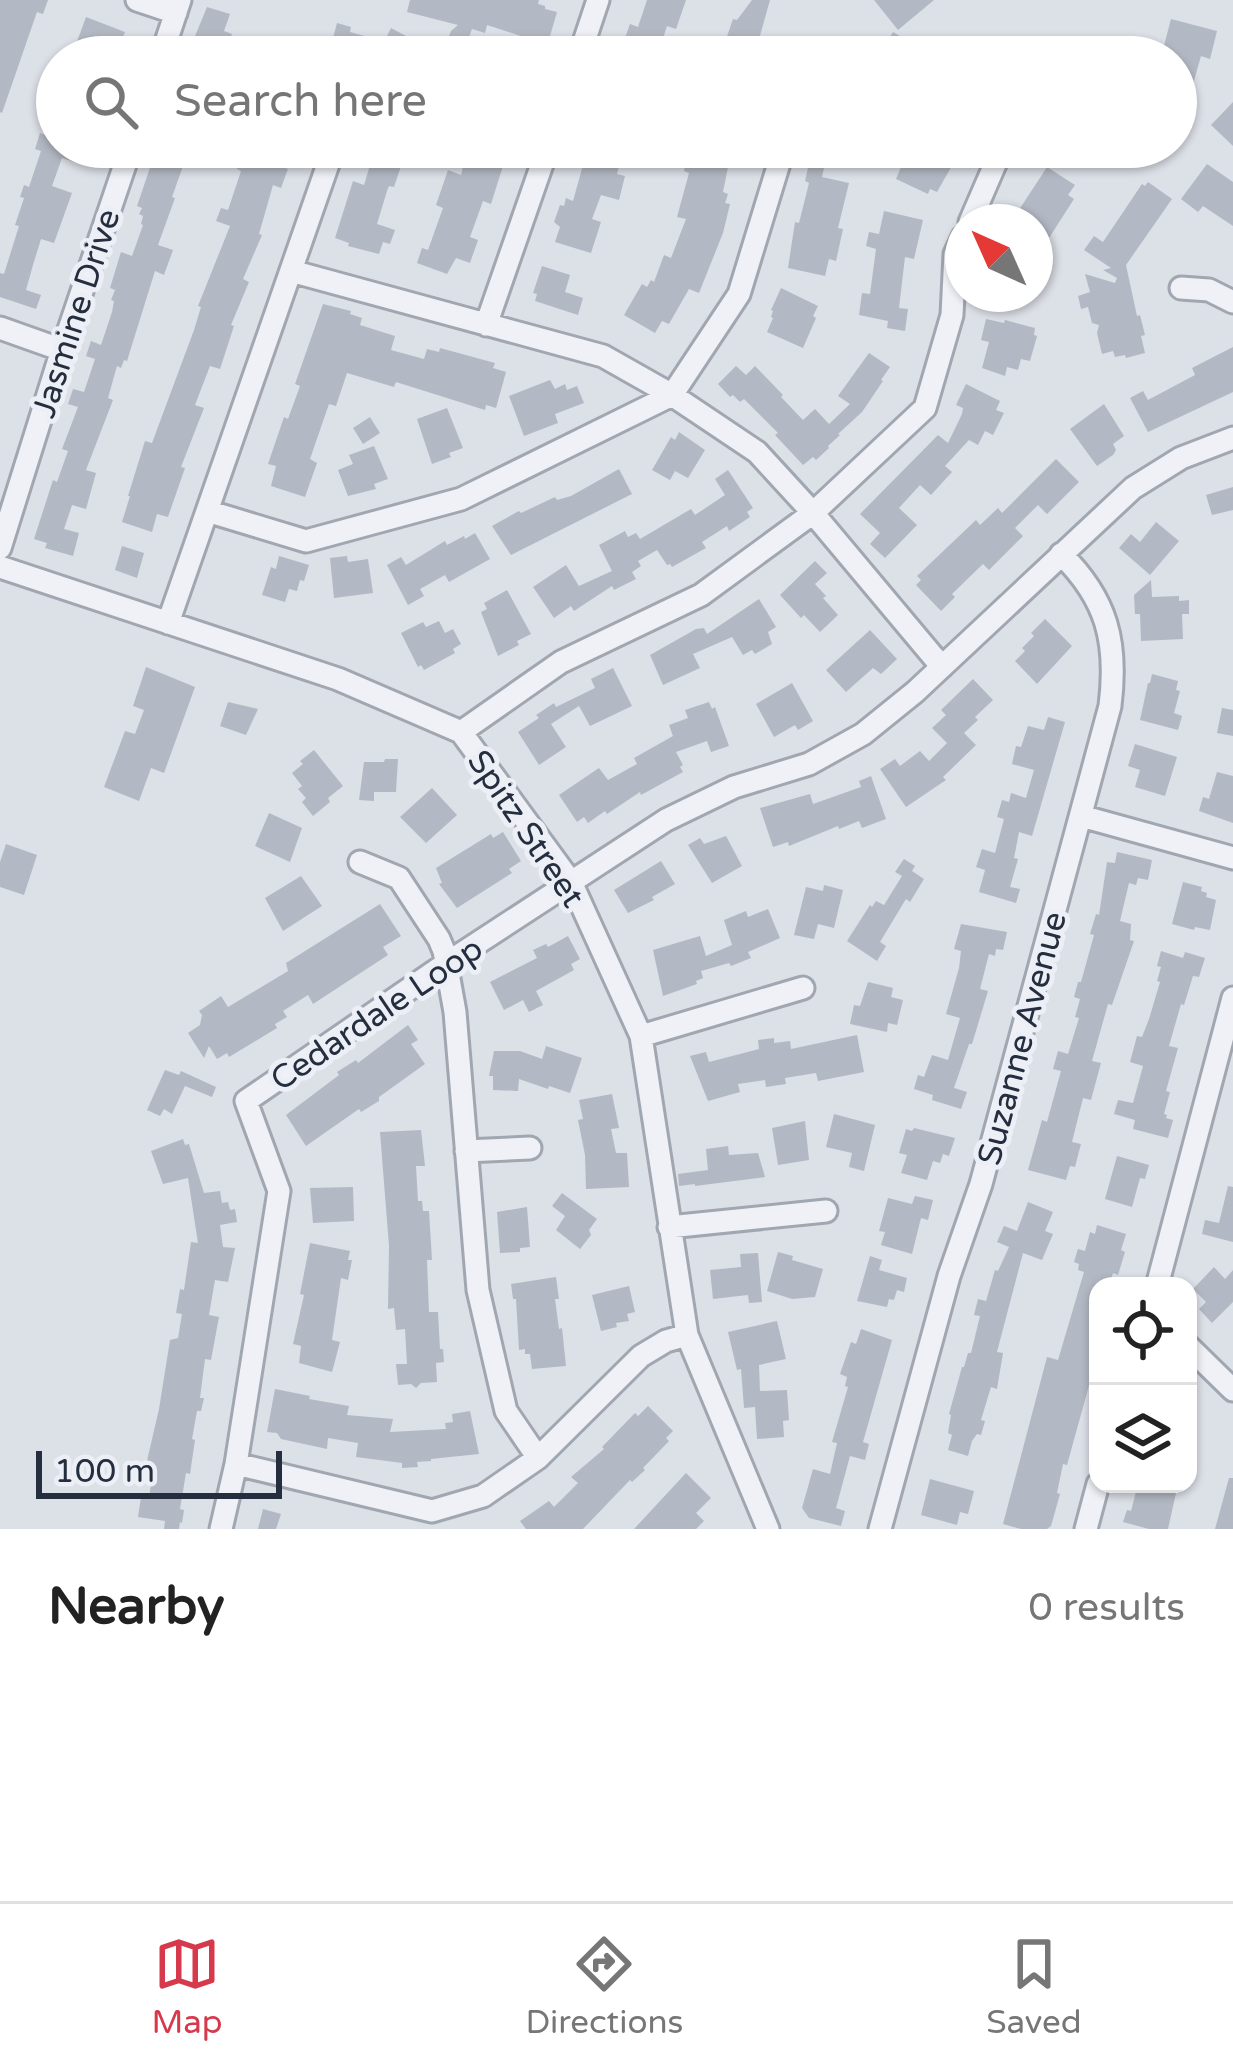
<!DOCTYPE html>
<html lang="en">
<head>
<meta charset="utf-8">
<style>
	body { margin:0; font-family:"Varela Round",sans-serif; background:#f6f6f6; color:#222 }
	.controls { position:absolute; right:36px; bottom:36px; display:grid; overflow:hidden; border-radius:24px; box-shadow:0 3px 9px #0004 }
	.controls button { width:108px; height:108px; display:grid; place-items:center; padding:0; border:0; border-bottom:3px solid #e0e0e0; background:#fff; color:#222; font:60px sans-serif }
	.compass { position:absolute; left:945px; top:204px; width:108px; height:108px; border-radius:50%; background:#fff; box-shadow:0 3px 9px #0004; rotate:315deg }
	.scale { position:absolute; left:36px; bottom:30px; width:246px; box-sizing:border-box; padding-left:12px; border:6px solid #252e3f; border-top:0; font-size:33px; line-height:42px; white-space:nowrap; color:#252e3f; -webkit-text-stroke:9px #eceff5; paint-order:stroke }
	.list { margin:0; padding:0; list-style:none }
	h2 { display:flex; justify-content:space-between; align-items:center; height:156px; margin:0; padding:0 48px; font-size:51px }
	h2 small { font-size:39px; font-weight:400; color:#767676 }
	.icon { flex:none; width:66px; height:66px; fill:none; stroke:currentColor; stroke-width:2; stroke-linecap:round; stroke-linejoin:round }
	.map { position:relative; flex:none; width:1233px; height:1529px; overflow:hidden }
	.search { position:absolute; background:#fff; box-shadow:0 3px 9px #0004; left:36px; right:36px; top:36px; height:132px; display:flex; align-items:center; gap:30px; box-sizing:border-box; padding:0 42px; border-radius:66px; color:#767676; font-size:45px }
	.sheet { height:372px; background:#fff }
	nav { display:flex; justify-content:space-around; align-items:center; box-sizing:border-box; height:168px; border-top:3px solid #e0e0e0; background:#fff; font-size:33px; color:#767676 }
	nav a { display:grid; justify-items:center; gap:6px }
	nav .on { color:#d5394b }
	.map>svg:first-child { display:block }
</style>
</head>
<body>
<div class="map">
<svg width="1233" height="1529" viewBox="0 0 1233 1529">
	<rect width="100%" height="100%" fill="#dce0e7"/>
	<path fill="#b3b9c4" d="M0,0H48L43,14L37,12L2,113L0,112Z
		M410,0H539L538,4L545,6V9L557,12L546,50L532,46L533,40L487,25L485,33L472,29L462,57H441L451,31L458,25L407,12Z
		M647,0H686L676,29L667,26L657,57L619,55L630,24L638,27Z
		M752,0H770L754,57H720L733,19L737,20Z
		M874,0H934L898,30Z
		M207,7L230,14L224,31L232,34L225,57H202L206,45L193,41Z
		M86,17L125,32L115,57H91L80,53L82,49L75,47Z
		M1171,19L1217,31L1210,59L1201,56L1192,88L1176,83V57H1161Z
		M337,23L351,27L350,32L375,39L370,57H328Z
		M391,28L406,36L421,57H410L384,42Z
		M893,32L920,48L914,57H878Z
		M1233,102V146L1211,125Z
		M54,107L57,108V147H87L81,164L62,158L52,186L72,193L54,243L41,239L33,265L26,290L41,295L36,309L0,297V273L4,274L19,226L15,225L24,198L20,197L24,185L29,187L41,151L35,149L40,133L45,135Z
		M157,147H174L188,152L172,197L175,198L158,245L173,250L164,275L155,271L127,361L124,360L121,368L117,366L108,398L113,400L86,470L96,473L86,509L72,505L64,529L79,533L73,556L45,548L47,543L34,539L53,480L57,482L68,451L62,449L78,407L68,404L73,389L84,392L95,359L86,356L91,341L101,345L112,312L114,301L111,300L115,290L110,288L121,252L132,256L143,225L141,224L143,216L139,214L142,208L137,206Z
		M244,147H283L277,165L288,169L281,188L273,185L259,234L262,235L243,279L249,282L231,325L234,326L220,369L210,366L195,405L204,408L181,467L185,468L168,517L157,514L152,532L122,522L130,496H128L145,441L152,443L194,330L201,307L198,306L230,226L216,221L221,208L228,210L241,171L237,169Z
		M387,147H415L408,168L401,166L394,187L389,186L387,191L377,224L395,230L390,244L383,242L379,254L348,246L349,243L335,238L353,181L364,185L370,165L380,168Z
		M468,147H509L491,204L483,201L470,237L478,240L470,263L456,258L447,274L417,263L422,248L428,250L443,208L436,205L448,170L461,175Z
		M582,147H601L622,155L617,174L625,176L619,200L601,195L592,219L601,222L591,253L555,242L560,227L554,222L560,205L564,206L566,198L573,201L583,165L578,164Z
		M701,147H741L737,164L729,162L723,192L728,194L725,203L730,204L723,233L699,293L689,289L669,324L662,321L655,333L624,315L642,284L647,287L651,280L654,282L664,255L671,258L686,219L677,217L689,173L684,171L688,153L699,155Z
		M919,147H949L948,150L958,155L937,192L930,189L928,194L896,179L903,162L910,166Z
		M1073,147H1111L1114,160L1078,168Z
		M810,159L825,163L822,177L849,183L838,228L843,229L836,261L829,259L825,276L788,268L795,222L799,223L809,183L805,181Z
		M1207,164L1233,182V226L1203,206L1198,212L1181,199Z
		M1047,167L1075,185L1068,195L1074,199L1049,238L1035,229V222H1024L1015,216Z
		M1148,182L1172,199L1126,265L1137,316L1140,315L1145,335L1141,336L1145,353L1126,358L1125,355L1115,357L1113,351L1102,354L1097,333L1099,325L1092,323L1088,307L1081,309L1078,296L1090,292L1085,274L1115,283L1117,278L1103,270L1111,268L1084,250L1094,236L1103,242L1142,184L1145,186Z
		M884,211L923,220L914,259L905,257L899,308L908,309L905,331L887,328L888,321L859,315L862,293L870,294L876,249L866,246L869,232L879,234Z
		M542,266L570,275L565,292L583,298L578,315L535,301L537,294L533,293Z
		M781,288L818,306L813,316L816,318L803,348L767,332L773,318L771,317L773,311L771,310Z
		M323,304L351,311L350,314L362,318L360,325L395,336L391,350L424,359L427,349L439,352L440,348L495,363L493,368L506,372L496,408L486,405L485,410L396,382L394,387L347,373L336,406L329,404L310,459L317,463L305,497L271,486L276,466L268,464L284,417L288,419L300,386L295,384Z
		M986,319L1004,323L1005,320L1035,328L1034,335L1037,336L1030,361L1021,359L1018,370L1007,367L1005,376L982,368L989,342L981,340Z
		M1233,347V392L1148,432L1130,398L1143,391L1148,400L1195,375L1192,368Z
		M869,353L890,367L881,380L883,381L862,412L838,434L840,435L828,446L829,448L816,460L813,457L803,465L775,435L778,433L744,399L740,402L733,395L730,397L718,384L736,366L746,375L755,366L783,395L781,397L803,420L815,409L829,424L850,404L838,396Z
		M550,380L555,389L565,384L567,390L577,386L584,403L555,414L558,423L524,436L509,396Z
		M966,384L1000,401L996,410L1004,413L993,435L985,431L978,445L969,440L945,466L952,472L931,495L920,485L899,508L917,525L885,558L870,544L880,533L860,514L938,435L948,443L962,414L963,408L956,405Z
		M1104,404L1124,436L1113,444L1116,450L1113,455L1097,466L1070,429Z
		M447,408L463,448L449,453L451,457L432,464L417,419Z
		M370,417L380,433L363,444L353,428Z
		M679,432L705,450L688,478L675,471L670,480L652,470L671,437L675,440Z
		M374,446L388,479L374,484L376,489L348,496L338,470L353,464L349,455Z
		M1056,459L1079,482L1047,514L1038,505L1015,528L1023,536L989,570L983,564L952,594L955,597L941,611L916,585L921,580L917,576L976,520L980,525L998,508L1002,513Z
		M619,469L632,494L511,555L492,526L519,511L521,513L555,497L557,500L571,496Z
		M728,470L753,508L747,512L750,517L729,531L727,526L702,542L706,548L672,567L670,564L667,565L657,550L638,561L641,566L632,572L636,579L614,590L612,586L574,611L571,606L554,618L533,587L566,565L579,586L612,571L599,545L625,531L628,537L636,533L640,539L691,509L695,515L725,495L715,479Z
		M1233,487V510L1212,515L1206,495Z
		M1156,522L1179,541L1150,575L1119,548L1131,534L1140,542Z
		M475,533L490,559L449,582L445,575L420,589L424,596L408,605L387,565L401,557L406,565L445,541L447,545L464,536L465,539Z
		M122,546L144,553L137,578L115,570Z
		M279,556L309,565L304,581L300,580L297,591L289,589L285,602L262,595L271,567L276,569Z
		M347,556L348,562L368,559L373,593L334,598L330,558Z
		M815,561L827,573L815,584L826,596L823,598L838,615L820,632L804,615L801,618L780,595Z
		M1151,580L1152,597L1179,596V601L1189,600V614H1182L1183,639L1141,641L1140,614H1135L1134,595Z
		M507,590L531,634L517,641L519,645L498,656L481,612L487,609L484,603Z
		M759,599L776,627L768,632L772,644L755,654L752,650L743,655L732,637L693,654L700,668L663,685L650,655L696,629L704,628L707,634Z
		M1045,619L1072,646L1037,684L1015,661L1025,651L1022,648L1034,636L1031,633Z
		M439,621L445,633L453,629L461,644L453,649L455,653L424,670L421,665L418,667L401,633L423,622L426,627Z
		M870,630L897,659L881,674L873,668L846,692L826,670Z
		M146,667L195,687L164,773L151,768L139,801L104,787L125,731L135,734L144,710L133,706Z
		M613,668L632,706L590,726L579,706L551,724L566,747L539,765L518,732L539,718L536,715L554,703L556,707L595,688L591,679Z
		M1152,674L1178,681L1176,690L1180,691L1174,713L1182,716L1178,730L1140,720L1148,683H1150Z
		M973,679L993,700L975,717L978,720L964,733L976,745L943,777L946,780L906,807L880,769L895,759L900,766L920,751L929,761L947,743L932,728L946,715L941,710Z
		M792,683L813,721L798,730L795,725L774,737L756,704Z
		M228,702L258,709L246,735L220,726Z
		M709,702L712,709L715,707L729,746L711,752L707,741L676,752L683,765L680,767L683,772L641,795L640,792L607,814L605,811L588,823L584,817L577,822L559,795L599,768L608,780L637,764L634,758L673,736L669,725L688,718L685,710Z
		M1222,708L1233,710V736L1217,733Z
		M1048,717L1065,722L1032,836L1019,832L1014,858L1018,859L1010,887L1020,889L1016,903L979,892L985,870L976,867L982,849L995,853L1004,819L997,817L1002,800L1009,802L1011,793L1026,798L1034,770L1012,764L1016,746L1021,747L1028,726L1044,730Z
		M1135,744L1177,757L1165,796L1135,787L1140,770L1128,766Z
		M314,750L343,786L328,798L330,802L313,816L302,802L306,798L298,789L302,786L292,773L303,764L300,761Z
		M385,759H398L396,792H374V801L359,800L364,762H384Z
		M1217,772L1233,776V823L1199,811L1203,797L1209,799Z
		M871,776L886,819L862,828L859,821L839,829L838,826L789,846L788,842L773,847L760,808L810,794L813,804L861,787L859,781Z
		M432,788L457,815L426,843L400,817Z
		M269,813L302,828L290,862L255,846Z
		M503,832L521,861L509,869L512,873L457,908L439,884L442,883L436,868L491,834L493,838Z
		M726,836L742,866L712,883L688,845L700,838L704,844Z
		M6,844L37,855L24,895L0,887V862Z
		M1117,852L1152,860L1148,880L1138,878L1136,885L1129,883L1120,921L1131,924L1130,940L1134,941L1112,1005L1108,1004L1092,1061L1101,1063L1091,1100L1083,1098L1072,1142L1081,1144L1075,1167L1070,1166L1066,1180L1028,1170L1042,1120L1047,1122L1061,1071L1053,1069L1058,1051L1068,1054L1079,1018L1075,1017L1080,999L1074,997L1078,982H1081L1094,935L1090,934L1096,914L1099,915L1107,862L1115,863Z
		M904,859L915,866L912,871L924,879L910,902L906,899L880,942L886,946L877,961L847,941L870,905L872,907L876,901L884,905L902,876L895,872Z
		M661,861L675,884L652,897L654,900L628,913L614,890Z
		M301,876L322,906L283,931L265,898Z
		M1183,882L1202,887L1201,891L1207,893L1206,897L1216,900L1210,930L1195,927L1194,930L1172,924Z
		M824,885L843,890L834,928L818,924L814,939L794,935L806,887L823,891Z
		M380,904L401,936L383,947L388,955L313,1004L308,995L283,1011L287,1017L275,1024L277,1028L229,1057L227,1053L217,1059L209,1046L204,1058L188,1033L200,1025L202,1015L199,1011L221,996L228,1007L288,971L286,963Z
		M768,909L780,938L748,952L751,958L731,966L729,963L701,971L703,978L696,981L697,984L663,996L653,950L700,936L706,956L732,945L724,920L746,911L748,917Z
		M961,924L1007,932L1003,950L996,949L995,956L989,954L980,989L988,991L972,1044H969L954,1088L967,1092L961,1109L932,1100L933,1095L914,1089L918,1075L924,1077L932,1055L948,1060L960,1018L946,1014L959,968L961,951L954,949Z
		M568,936L580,959L571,964L574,970L536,991L543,1005L529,1012L523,1000L504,1010L490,982L537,958L533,950L546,944L548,947Z
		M1161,951L1183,958L1185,952L1205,958L1199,977L1193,976L1184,1005L1181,1004L1169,1046L1178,1048L1166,1091L1170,1092L1164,1114L1167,1115L1166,1118L1173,1120L1168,1138L1133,1129L1135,1120L1114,1114L1118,1100L1133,1103L1143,1066L1130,1062L1137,1036L1142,1037L1149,1019L1160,982L1157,981L1161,967L1157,966Z
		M868,982L893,988L891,997L903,1000L897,1025L888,1023L887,1032L850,1024L854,1005L860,1006Z
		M408,1025L418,1040L411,1044L425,1064L379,1097V1101L361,1112L359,1109L306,1146L286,1115L339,1075L337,1072L356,1060L358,1063Z
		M857,1035L864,1072L818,1081L816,1073L785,1078L786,1084L766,1087L765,1080L738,1084L740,1092L708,1101L690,1056L706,1052L709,1062L759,1049L758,1040L774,1038V1043L790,1041L791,1049Z
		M546,1046L582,1058L570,1093L549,1086L548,1089L519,1079L518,1091L493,1090V1076H489L494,1051H520L542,1059Z
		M165,1070L179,1075L181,1071L216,1087L212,1097L185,1086L172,1114L164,1109L160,1116L147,1110Z
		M612,1094L619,1128L611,1129L616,1153H627L629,1187L586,1189L585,1155L578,1120L583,1119L579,1100Z
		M834,1114L875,1125L864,1171L849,1167L852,1153L826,1147Z
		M805,1121L809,1160L778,1165L772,1128Z
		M914,1128L955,1138L949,1156L943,1154L940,1163L933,1161L927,1180L901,1173L907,1155L899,1153L906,1129L912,1131Z
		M421,1130L425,1166H416L418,1201H422L423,1211H429L432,1260H427L429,1312H438L440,1349H443L444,1362L436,1363L437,1382L421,1383L416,1388L411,1384L398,1385L396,1364H407L405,1329L396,1330L394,1308L388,1309L389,1246L380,1132Z
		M183,1139L185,1145L189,1144L204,1193L220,1191L222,1203L228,1202L230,1210L235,1209L237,1222L220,1225L223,1247L235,1248L228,1282L215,1280L209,1315L219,1317L211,1360L205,1359L200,1398H204L201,1411H197L192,1439L195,1440L190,1474L186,1473L180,1509L184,1510L182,1523L180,1522L179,1529H164L165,1521L138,1517L141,1497L149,1499L153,1467L146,1465L159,1409L170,1340L178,1338L182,1314L176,1313L180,1289L184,1290L191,1242L198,1243L188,1178L163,1184L151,1151Z
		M728,1146L729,1155L758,1153L765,1177L695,1186V1184L679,1186L678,1174L708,1170L706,1149Z
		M1117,1156L1149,1165L1145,1179L1140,1178L1132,1207L1105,1199Z
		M1228,1186L1233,1187V1242L1202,1234L1205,1220L1219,1223Z
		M353,1187L354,1221L313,1223L310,1188Z
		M562,1193L597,1219L589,1230L591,1235L580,1249L556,1230L565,1216L552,1206Z
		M915,1196L933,1200L928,1220L921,1218L912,1254L881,1245L885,1232L879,1231L888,1198L912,1204Z
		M1028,1202L1053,1212L1045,1231L1053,1234L1042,1260L1023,1253L997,1352L1003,1353L997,1389L991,1387L981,1420L985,1421L981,1435L977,1434L972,1441L968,1456L948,1450L952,1435L948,1433L951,1415L949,1414L962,1367H964L968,1353H971L980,1316L974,1315L978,1299L986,1301L995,1270L998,1271L1009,1247L997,1242L1004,1226L1017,1231Z
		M527,1207L530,1247L520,1248V1252L500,1253L497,1212Z
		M1097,1225L1126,1234L1121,1250L1125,1252L1118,1275L1113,1273L1109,1286H1098V1353L1067,1465L1063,1464L1057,1493L1060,1494L1051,1526L1047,1529H1021L1003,1524L1047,1357L1058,1360L1084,1272L1078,1270L1079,1264L1074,1262L1078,1249L1085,1251L1090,1232L1095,1234Z
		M310,1243L350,1251L348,1260H352L348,1280L341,1278L332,1340L340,1342L332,1372L299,1363L301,1346L293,1344L304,1295L300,1294Z
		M778,1252L793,1256L792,1260L823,1269L815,1297L792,1299L767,1291Z
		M758,1253L762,1302L749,1303L748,1295L713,1299L710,1270L741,1267L740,1254Z
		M870,1256L882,1260L879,1270L907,1278L904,1292L897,1290L894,1300L889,1299L887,1307L857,1301Z
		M1214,1267L1225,1279L1233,1270V1302L1212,1323L1199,1309L1206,1302L1193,1289Z
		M556,1277L559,1299H555L559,1329L562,1328L566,1366L532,1369L530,1354H525V1349L519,1350L516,1299H513L511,1284Z
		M629,1286L635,1312L627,1314L629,1321L616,1323L617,1327L601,1331L592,1295Z
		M777,1321L786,1359L759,1365L760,1391L787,1390L789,1420L783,1421L784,1437L757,1439L755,1407L744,1408L741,1369L737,1370L728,1332Z
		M861,1329L892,1340L863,1442L869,1444L865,1460L850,1456L836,1508L845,1511L841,1526L809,1518L802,1508L813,1469L830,1474L837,1443L832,1442L848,1387L845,1386L847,1377L840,1374L851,1342L856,1344Z
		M275,1389L310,1396L309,1399L349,1406L347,1415L393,1419L390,1432L446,1429L445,1423L453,1422L452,1414L470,1411L479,1454L431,1459V1461L417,1462L418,1467L402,1468V1463L356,1457L358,1443L328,1438L327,1449L281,1439L277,1433L267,1432Z
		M648,1406L673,1431L666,1438L669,1441L643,1468L645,1470L632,1482L630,1480L583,1529H526L520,1521L549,1501L554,1507L578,1483L571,1477L604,1449L602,1447L635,1413L638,1416Z
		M686,1473L711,1498L696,1513L704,1521L696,1529H634Z
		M1229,1478H1233V1529H1215Z
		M930,1479L974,1491L968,1514L960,1512L957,1525L921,1515Z
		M1138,1484H1178L1168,1529H1149L1123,1522L1127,1510L1131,1511Z
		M263,1509L281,1514L276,1529H258Z"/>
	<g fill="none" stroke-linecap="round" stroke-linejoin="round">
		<defs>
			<path id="minor" d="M137,0L176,13
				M161,57L180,0
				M579,57L598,0
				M812,57L813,53
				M970,222L996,162
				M291,271L603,356L672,395L757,452L813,513L942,667
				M1181,288L1209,290L1233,302
				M486,325L548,147
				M0,328L62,350
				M207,511L306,541L461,499L672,395L739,294L784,147
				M0,548L62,350L131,147
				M0,567L338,679L461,732L571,882L641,1036L687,1335L768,1529
				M168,623L334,147
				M461,732L561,662L701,595L813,513L925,408L952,315L955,254L963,237
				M1081,816L1233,858
				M360,862L399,878L439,939L444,951L455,1012L478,1290L506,1411L538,1458
				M641,1036L803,988
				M466,1151L530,1148
				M669,1227L826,1211
				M1157,1286L1233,998
				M1188,1346L1233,1390
				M236,1464L432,1511L483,1496L538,1458L641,1356L666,1341L687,1335
				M221,1529L236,1464L279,1191L246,1101L447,963L666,820L734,787L809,764L863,734L915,692L1133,488L1181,458L1233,438
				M880,1529L949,1276L981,1184L1110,706C1118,642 1107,599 1061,554
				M1086,1529L1098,1484"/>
		</defs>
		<use href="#minor" stroke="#a1a7b1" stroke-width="27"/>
		<use href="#minor" stroke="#eff1f6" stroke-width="21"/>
	</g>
	<g text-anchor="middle" stroke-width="10" stroke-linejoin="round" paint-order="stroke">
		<g font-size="33" fill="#252e3f" stroke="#eceff5">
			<text transform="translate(75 313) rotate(-72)" y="12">Jasmine Drive</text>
			<text transform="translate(527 828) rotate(56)" y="12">Spitz Street</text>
			<text transform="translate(376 1013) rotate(-34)" y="12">Cedardale Loop</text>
			<text transform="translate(1021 1038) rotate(-75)" y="12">Suzanne Avenue</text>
		</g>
	</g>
</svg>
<div class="controls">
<button><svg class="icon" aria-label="locate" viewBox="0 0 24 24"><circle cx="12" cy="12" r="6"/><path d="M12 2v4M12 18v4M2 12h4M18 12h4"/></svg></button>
<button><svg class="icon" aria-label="layers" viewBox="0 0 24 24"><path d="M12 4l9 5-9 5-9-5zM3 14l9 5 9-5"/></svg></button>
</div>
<svg class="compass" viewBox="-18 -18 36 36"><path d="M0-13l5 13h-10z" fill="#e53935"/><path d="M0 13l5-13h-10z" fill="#767676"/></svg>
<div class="scale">100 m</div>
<div class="search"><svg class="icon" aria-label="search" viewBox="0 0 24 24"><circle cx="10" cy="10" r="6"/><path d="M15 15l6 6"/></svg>Search here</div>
</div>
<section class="sheet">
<h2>Nearby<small>0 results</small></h2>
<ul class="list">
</ul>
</section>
<nav>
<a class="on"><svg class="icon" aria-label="map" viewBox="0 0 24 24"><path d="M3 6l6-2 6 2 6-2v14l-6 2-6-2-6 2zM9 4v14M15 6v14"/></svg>Map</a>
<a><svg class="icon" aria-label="directions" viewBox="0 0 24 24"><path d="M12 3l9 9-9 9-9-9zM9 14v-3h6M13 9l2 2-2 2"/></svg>Directions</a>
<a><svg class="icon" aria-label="saved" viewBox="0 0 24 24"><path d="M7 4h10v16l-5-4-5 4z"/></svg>Saved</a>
</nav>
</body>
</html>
